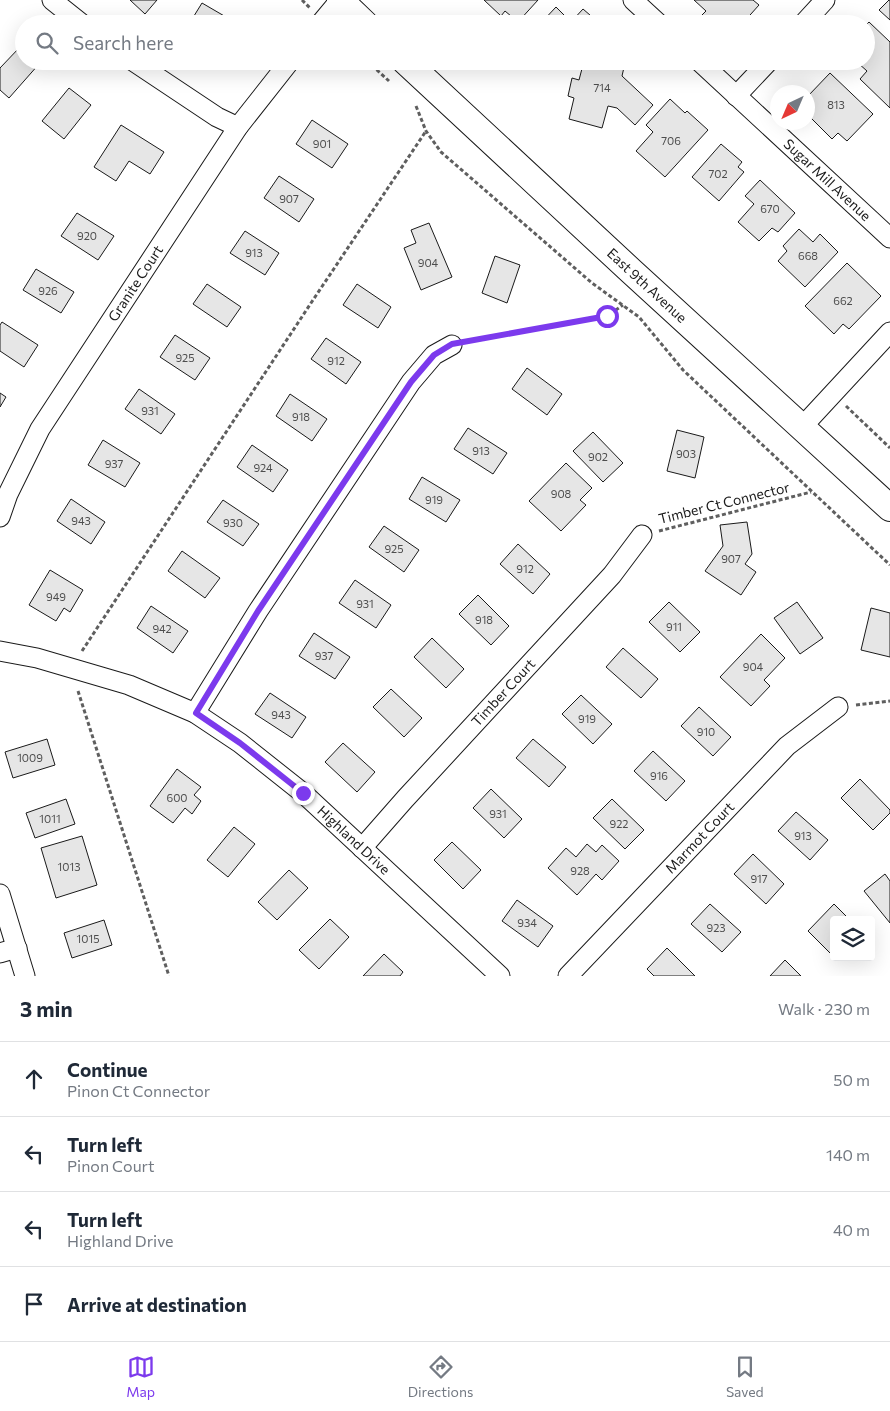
<!DOCTYPE html>
<html lang="en">
<head>
<meta charset="utf-8">
<style>
	body { margin:0; font-family:Commissioner,sans-serif; background:#f6f6f7; color:#1f2937 }
	.controls { position:absolute; right:15px; bottom:15px; display:grid; overflow:hidden; border-radius:5px; box-shadow:0 5px 20px #0002 }
	.controls button { width:45px; height:45px; display:grid; place-items:center; padding:0; border:0; border-bottom:1px solid #e0e1e3; background:#fff; color:#1f2937; font:25px sans-serif }
	.compass { position:absolute; left:770px; top:85px; width:45px; height:45px; border-radius:50%; background:#fff; box-shadow:0 5px 20px #0002; rotate:224deg }
	.stop { position:absolute; width:15px; height:15px; margin:-11px; border:4px solid #7c3aed; border-radius:50%; background:#fff }
	.stop.end { background:#7c3aed; border-color:#fff; box-shadow:0 1px 5px #0008 }
	.list { margin:0; padding:0; list-style:none }
	h2 { display:flex; justify-content:space-between; align-items:center; height:65px; margin:0; padding:0 20px; font-size:21px }
	h2 small { font-size:16px; font-weight:400; color:#747a83 }
	.list li { display:grid; grid-template-columns:32px 1fr auto; gap:15px; align-items:center; box-sizing:border-box; height:75px; padding:0 20px; border-top:1px solid #e0e1e3 }
	.list b { display:block; font-size:19px; white-space:nowrap }
	.list p { margin:0; font-size:16px; white-space:nowrap; color:#747a83 }
	.list em { font-size:16px; font-style:normal; color:#747a83 }
	.icon { flex:none; width:28px; height:28px; fill:none; stroke:currentColor; stroke-width:2; stroke-linecap:round; stroke-linejoin:round }
	.map { position:relative; flex:none; width:890px; height:976px; overflow:hidden }
	.search { position:absolute; background:#fff; box-shadow:0 5px 20px #0002; left:15px; right:15px; top:15px; height:55px; display:flex; align-items:center; gap:12px; box-sizing:border-box; padding:0 18px; border-radius:28px; color:#747a83; font-size:19px }
	.sheet { height:365px; background:#fff }
	nav { display:flex; justify-content:space-around; align-items:center; box-sizing:border-box; height:70px; border-top:1px solid #e0e1e3; background:#fff; font-size:14px; color:#747a83 }
	nav a { display:grid; justify-items:center; gap:2px }
	nav .on { color:#7c3aed }
	.map>svg:first-child { display:block }
</style>
</head>
<body>
<div class="map">
<svg width="890" height="976" viewBox="0 0 890 976">
	<rect width="100%" height="100%" fill="#fff"/>
	<path fill="#e6e6e6" stroke="#1a1a1a" d="M130,0H157L145,14Z
		M484,0H538L518,22L505,11L501,16Z
		M694,0H753L759,5L742,24H707L700,17L706,11Z
		M889,0H890V20L879,10Z
		M202,3L226,17L222,24H189Z
		M556,7L571,22L583,9L598,22L596,24H540Z
		M869,22L890,42V108L860,79L867,71L858,63L860,61H866V25Z
		M20,47L24,50V61H36L39,64L9,98L0,90V68Z
		M547,61H561L554,68Z
		M584,61H616L625,63L622,76L653,105L635,125L617,108L608,106L602,128L569,119L574,98L568,96L572,78L579,80Z
		M830,73L873,114L847,141L838,133L832,139L808,115V96Z
		M69,88L91,105L64,139L42,121Z
		M670,99L685,113L687,111L708,130L665,177L636,151L653,132L646,125Z
		M312,120L348,144L332,168L296,144Z
		M121,125L164,152L150,174L129,161L116,181L94,167Z
		M721,144L742,162L738,167L744,172L719,201L692,177Z
		M279,176L314,199L299,222L264,198Z
		M760,180L795,213L778,232L772,228L759,241L738,222L754,204L745,196Z
		M77,213L114,236L98,260L61,236Z
		M429,223L452,277L421,290L404,248L416,243L411,230Z
		M799,229L813,242L820,234L838,252L805,287L778,261L787,251L783,246Z
		M245,231L279,253L265,275L230,253Z
		M495,256L520,265L507,303L482,293Z
		M847,263L881,296L849,329L843,324L834,334L805,306Z
		M36,269L74,292L61,313L23,290Z
		M207,284L241,307L227,327L193,304Z
		M357,284L391,307L378,328L343,305Z
		M2,322L38,345L24,367L0,351V325Z
		M175,335L210,358L195,380L160,357Z
		M326,338L361,362L346,384L311,359Z
		M527,368L562,394L547,415L512,389Z
		M139,389L175,414L161,434L125,409Z
		M0,393L6,397L0,407Z
		M290,394L327,419L312,441L276,416Z
		M468,428L507,453L493,474L454,449Z
		M677,430L704,437L695,478L667,471Z
		M593,432L623,463L603,482L573,451Z
		M103,440L140,463L125,487L88,465Z
		M252,445L288,470L273,492L237,467Z
		M566,463L592,488L580,500L586,505L561,531L529,501Z
		M422,477L460,500L446,522L409,499Z
		M71,499L105,522L91,544L57,521Z
		M223,500L259,524L243,546L207,522Z
		M747,522L752,554L745,564L756,572L741,595L705,571L723,546L720,525Z
		M384,526L419,550L404,572L369,547Z
		M518,544L550,574L533,594L500,564Z
		M182,551L220,578L205,598L168,571Z
		M50,570L83,590L70,612L64,608L56,621L29,605Z
		M355,580L391,605L376,628L339,603Z
		M478,595L509,626L491,645L459,614Z
		M669,602L700,632L680,652L649,622Z
		M797,602L823,638L800,654L774,618Z
		M151,606L188,631L173,653L137,628Z
		M871,608L890,613V657L861,650Z
		M314,633L350,657L335,679L299,656Z
		M761,634L785,658L764,680L770,686L751,706L720,677Z
		M432,638L464,669L446,688L414,657Z
		M623,648L658,679L641,698L606,667Z
		M391,689L422,718L404,737L373,707Z
		M270,693L306,717L292,738L255,714Z
		M581,695L612,724L593,744L562,714Z
		M699,707L731,737L713,756L681,726Z
		M47,739L55,765L13,778L5,752Z
		M533,739L566,767L549,787L516,758Z
		M343,743L375,772L357,792L325,762Z
		M653,751L685,781L666,801L634,771Z
		M177,769L201,787L194,795L201,801L192,814L185,808L173,823L150,806Z
		M860,779L890,810V813L873,830L841,798Z
		M491,789L522,819L504,838L473,808Z
		M66,799L75,824L35,838L26,813Z
		M612,799L644,830L625,849L593,818Z
		M796,812L828,840L810,860L778,831Z
		M234,827L255,844L228,877L207,860Z
		M82,836L97,885L56,898L41,848Z
		M452,842L481,870L463,889L434,860Z
		M587,844L596,852L602,845L619,861L602,880L596,874L577,895L548,868L566,848L576,857Z
		M753,854L784,884L766,904L734,874Z
		M289,870L308,888L277,920L258,902Z
		M885,874L890,881V923L864,891Z
		M517,900L553,926L538,947L502,921Z
		M710,904L741,932L722,952L691,924Z
		M834,904L850,920H834V957L808,931Z
		M330,919L349,937L319,969L299,950Z
		M104,920L112,945L72,958L64,933Z
		M667,948L695,976H654L647,969Z
		M384,954L403,972L400,976H363Z
		M785,960L801,976H770Z"/>
	<g fill="none" stroke-linecap="round" stroke-linejoin="round">
		<defs>
			<g id="minor">
				<path d="M52,0L82,24"/>
				<path d="M633,0L659,24"/>
				<path d="M320,24L340,0"/>
				<path d="M803,24L825,0"/>
				<path d="M133,61L217,117L238,127"/>
				<path id="s1" d="M699,61L890,238"/>
				<path d="M736,96L769,61"/>
				<path d="M802,427L890,332"/>
				<path id="s2" d="M0,517L8,494L40,429L238,127L290,61"/>
				<path id="s3" d="M0,651L37,658L129,685L195,713L240,743L303,793L500,976"/>
				<path d="M195,713L258,611L411,382L434,355L452,345"/>
				<path id="s4" d="M362,848L405,799L612,575L642,535"/>
				<path d="M0,894L25,976"/>
				<path d="M0,953L17,948"/>
				<path id="s5" d="M568,976L787,746L838,707"/>
			</g>
			<g id="secondary">
				<path d="M340,0L365,24"/>
				<path id="s6" d="M405,61L631,271L890,508"/>
			</g>
		</defs>
		<use href="#minor" stroke="#1a1a1a" stroke-width="21"/>
		<use href="#secondary" stroke="#1a1a1a" stroke-width="28"/>
		<path stroke="#5f5f5f" stroke-width="3" stroke-dasharray="4 2.5" stroke-linecap="butt" d="M302,0L310,8
			M367,61L389,81
			M416,106L426,131L441,152L592,283L639,317L683,370L890,565
			M470,341L607,316L623,305
			M846,406L890,448
			M659,531L811,492
			M82,651L313,300L426,131
			M78,691L169,976
			M856,705L890,701"/>
		<use href="#minor" stroke="#fff" stroke-width="19"/>
		<use href="#secondary" stroke="#fff" stroke-width="26"/>
	</g>
	<g fill="none" stroke-linecap="round" stroke-linejoin="round">
		<path stroke="#7c3aed" stroke-width="6" d="M303,793L240,743L196,713L258,611L411,382L434,355L452,344L607,316"/>
	</g>
	<g text-anchor="middle" stroke-width="4" stroke-linejoin="round" paint-order="stroke">
		<g font-size="11" fill="#4d4d4d">
			<text x="602" y="92">714</text>
			<text x="836" y="109">813</text>
			<text x="671" y="145">706</text>
			<text x="322" y="148">901</text>
			<text x="718" y="178">702</text>
			<text x="289" y="203">907</text>
			<text x="770" y="213">670</text>
			<text x="87" y="240">920</text>
			<text x="254" y="257">913</text>
			<text x="808" y="260">668</text>
			<text x="428" y="267">904</text>
			<text x="48" y="295">926</text>
			<text x="843" y="305">662</text>
			<text x="185" y="362">925</text>
			<text x="336" y="365">912</text>
			<text x="150" y="415">931</text>
			<text x="301" y="421">918</text>
			<text x="481" y="455">913</text>
			<text x="686" y="458">903</text>
			<text x="598" y="461">902</text>
			<text x="114" y="468">937</text>
			<text x="263" y="472">924</text>
			<text x="561" y="498">908</text>
			<text x="434" y="504">919</text>
			<text x="81" y="525">943</text>
			<text x="233" y="527">930</text>
			<text x="394" y="553">925</text>
			<text x="731" y="563">907</text>
			<text x="525" y="573">912</text>
			<text x="56" y="601">949</text>
			<text x="365" y="608">931</text>
			<text x="484" y="624">918</text>
			<text x="674" y="631">911</text>
			<text x="162" y="633">942</text>
			<text x="324" y="660">937</text>
			<text x="753" y="671">904</text>
			<text x="281" y="719">943</text>
			<text x="587" y="723">919</text>
			<text x="706" y="736">910</text>
			<text x="30" y="762">1009</text>
			<text x="659" y="780">916</text>
			<text x="177" y="802">600</text>
			<text x="498" y="818">931</text>
			<text x="50" y="823">1011</text>
			<text x="619" y="828">922</text>
			<text x="803" y="840">913</text>
			<text x="69" y="871">1013</text>
			<text x="580" y="875">928</text>
			<text x="759" y="883">917</text>
			<text x="527" y="927">934</text>
			<text x="716" y="932">923</text>
			<text x="88" y="943">1015</text>
		</g>
		<g font-size="14" fill="#1a1a1a" stroke="#fff">
			<text dy="5" stroke="none"><textPath href="#s1" startOffset="175">Sugar Mill Avenue</textPath></text>
			<text dy="5" stroke="none"><textPath href="#s2" startOffset="271">Granite Court</textPath></text>
			<text dy="5" stroke="none"><textPath href="#s6" startOffset="330">East 9th Avenue</textPath></text>
			<text transform="translate(724 503) rotate(-14)" y="5">Timber Ct Connector</text>
			<text dy="5" stroke="none"><textPath href="#s4" startOffset="210">Timber Court</textPath></text>
			<text dy="5" stroke="none"><textPath href="#s5" startOffset="191">Marmot Court</textPath></text>
			<text dy="5" stroke="none"><textPath href="#s3" startOffset="409">Highland Drive</textPath></text>
		</g>
	</g>
</svg>
<div class="controls">
<button><svg class="icon" aria-label="layers" viewBox="0 0 24 24"><path d="M12 4l9 5-9 5-9-5zM3 14l9 5 9-5"/></svg></button>
</div>
<svg class="compass" viewBox="-18 -18 36 36"><path d="M0-13l5 13h-10z" fill="#e53935"/><path d="M0 13l5-13h-10z" fill="#747a83"/></svg>
<div class="stop" style="left:607px;top:316px"></div>
<div class="stop end" style="left:303px;top:793px"></div>
<div class="search"><svg class="icon" aria-label="search" viewBox="0 0 24 24"><circle cx="10" cy="10" r="6"/><path d="M15 15l6 6"/></svg>Search here</div>
</div>
<section class="sheet">
<h2>3 min<small>Walk · 230 m</small></h2>
<ul class="list">
<li><svg class="icon" aria-label="ahead" viewBox="0 0 24 24"><path d="M12 20V5M6 11l6-6 6 6"/></svg><div><b>Continue</b><p>Pinon Ct Connector</p></div><em>50 m</em></li>
<li><svg class="icon" aria-label="left" viewBox="0 0 24 24"><path d="M17 20v-9H6M10 6l-5 5 5 5"/></svg><div><b>Turn left</b><p>Pinon Court</p></div><em>140 m</em></li>
<li><svg class="icon" aria-label="left" viewBox="0 0 24 24"><path d="M17 20v-9H6M10 6l-5 5 5 5"/></svg><div><b>Turn left</b><p>Highland Drive</p></div><em>40 m</em></li>
<li><svg class="icon" aria-label="arrive" viewBox="0 0 24 24"><path d="M6 21V4h12l-3 4 3 4H6"/></svg><div><b>Arrive at destination</b></div></li>
</ul>
</section>
<nav>
<a class="on"><svg class="icon" aria-label="map" viewBox="0 0 24 24"><path d="M3 6l6-2 6 2 6-2v14l-6 2-6-2-6 2zM9 4v14M15 6v14"/></svg>Map</a>
<a><svg class="icon" aria-label="directions" viewBox="0 0 24 24"><path d="M12 3l9 9-9 9-9-9zM9 14v-3h6M13 9l2 2-2 2"/></svg>Directions</a>
<a><svg class="icon" aria-label="saved" viewBox="0 0 24 24"><path d="M7 4h10v16l-5-4-5 4z"/></svg>Saved</a>
</nav>
</body>
</html>
